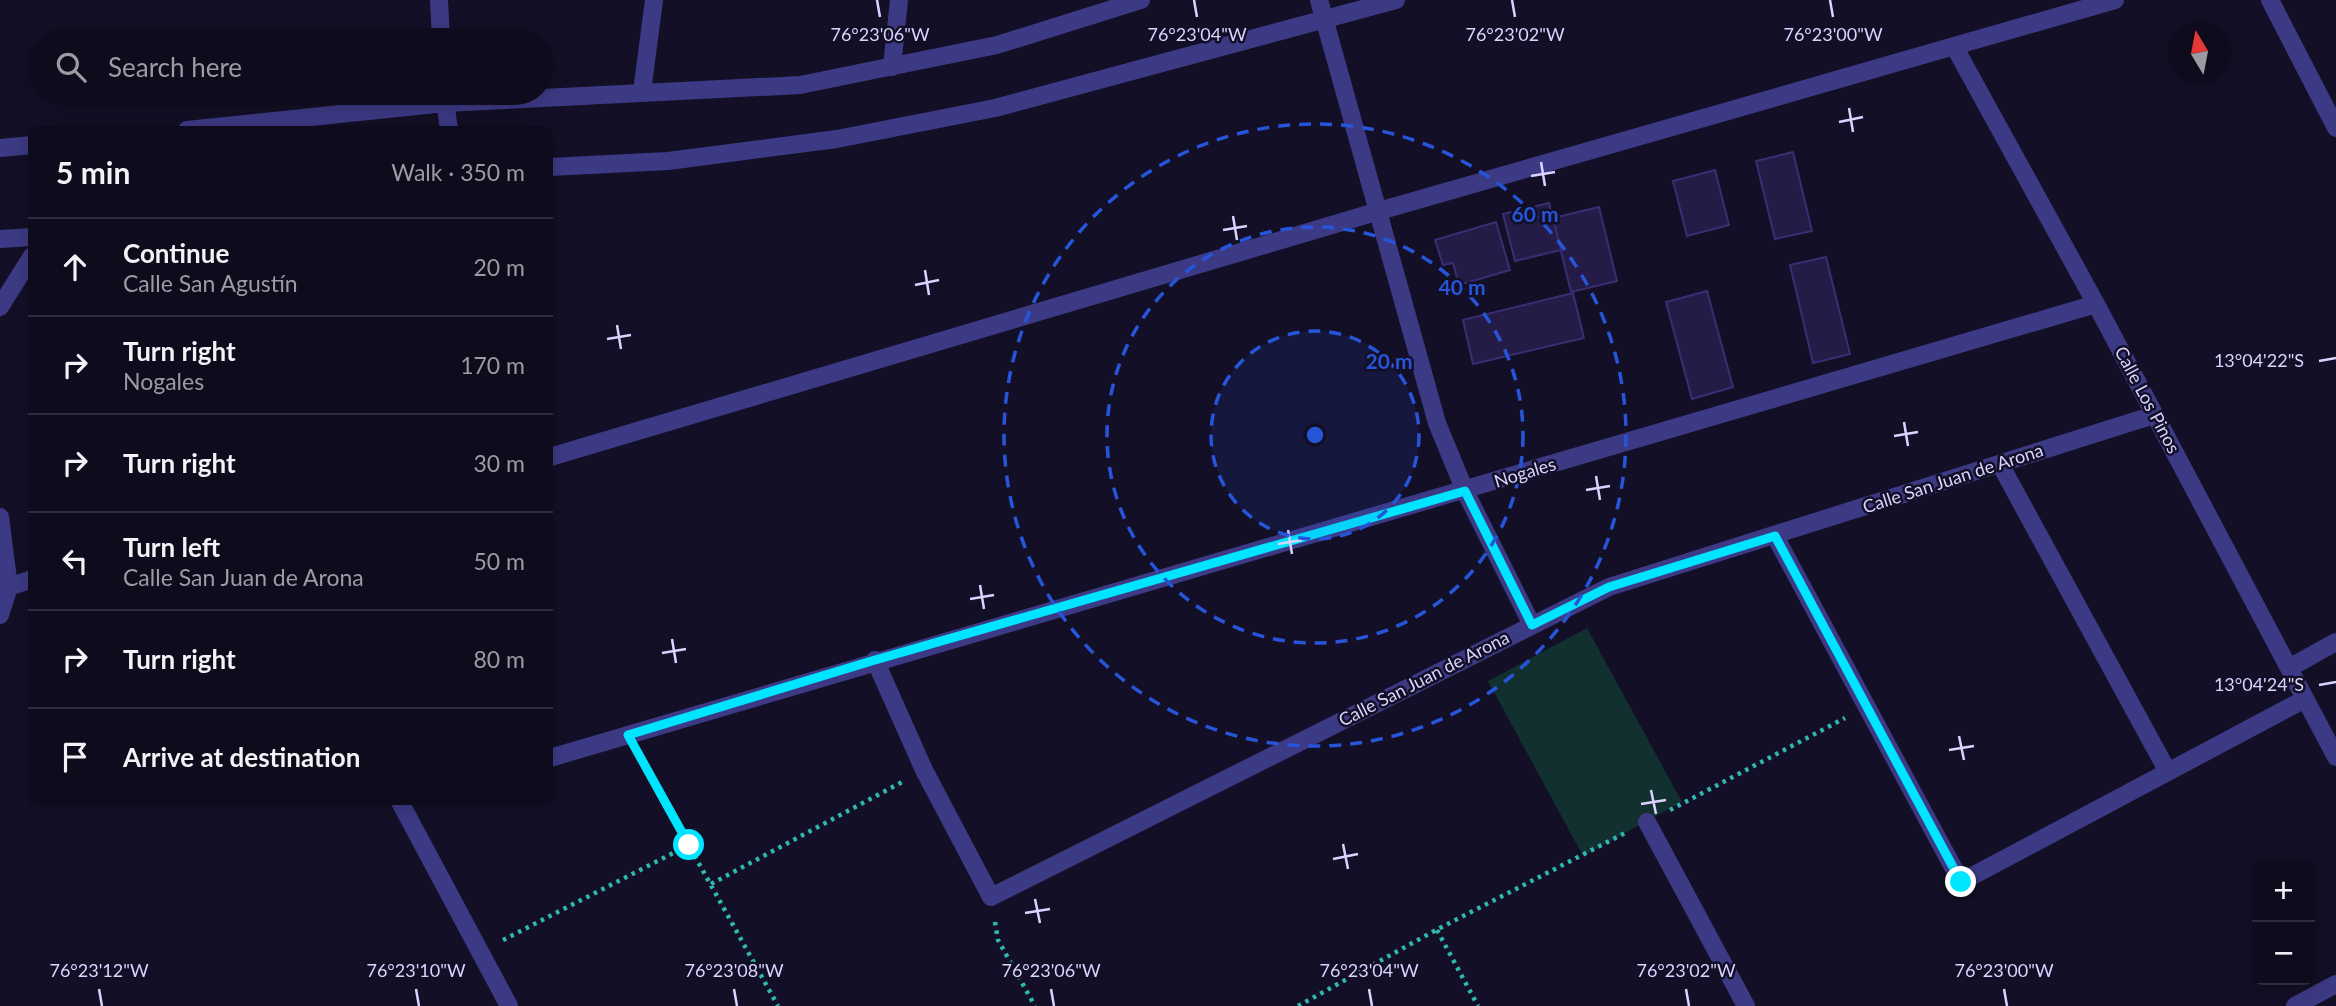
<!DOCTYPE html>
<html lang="en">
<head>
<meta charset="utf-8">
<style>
	body { margin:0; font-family:Lato,sans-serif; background:#1c1929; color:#f1f3f6 }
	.controls { position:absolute; right:21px; bottom:21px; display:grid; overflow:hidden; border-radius:10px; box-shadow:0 4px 18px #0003 }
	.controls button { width:63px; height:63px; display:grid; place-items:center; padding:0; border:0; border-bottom:2px solid #2e2b3b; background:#0e0b1c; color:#f1f3f6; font:35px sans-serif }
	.compass { position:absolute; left:2168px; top:21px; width:63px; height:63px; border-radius:50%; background:#0e0b1c; box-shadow:0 4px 18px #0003; rotate:350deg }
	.stop { position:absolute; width:21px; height:21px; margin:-16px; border:5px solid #00e5ff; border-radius:50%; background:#fff }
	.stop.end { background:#00e5ff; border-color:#fff; box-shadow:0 2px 7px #0008 }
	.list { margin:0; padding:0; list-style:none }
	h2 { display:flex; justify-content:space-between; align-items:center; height:91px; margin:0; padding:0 28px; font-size:30px }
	h2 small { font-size:23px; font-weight:400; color:#9b9ba3 }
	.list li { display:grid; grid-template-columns:46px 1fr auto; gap:21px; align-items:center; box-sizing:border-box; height:98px; padding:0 28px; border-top:2px solid #2e2b3b }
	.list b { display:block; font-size:26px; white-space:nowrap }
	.list p { margin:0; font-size:23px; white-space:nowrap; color:#9b9ba3 }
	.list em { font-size:23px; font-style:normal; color:#9b9ba3 }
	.icon { flex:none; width:38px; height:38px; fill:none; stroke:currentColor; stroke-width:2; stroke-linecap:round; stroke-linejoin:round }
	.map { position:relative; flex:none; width:2336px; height:1006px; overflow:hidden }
	.search { position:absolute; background:#0e0b1c; box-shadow:0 4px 18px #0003; left:28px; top:28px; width:525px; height:77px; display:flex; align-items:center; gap:18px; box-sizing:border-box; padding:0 24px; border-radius:38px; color:#9b9ba3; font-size:26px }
	.panel { position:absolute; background:#0e0b1c; box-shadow:0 4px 18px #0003; left:28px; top:126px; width:525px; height:679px; border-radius:10px }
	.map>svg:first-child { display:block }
</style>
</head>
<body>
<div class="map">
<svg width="2336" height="1006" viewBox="0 0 2336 1006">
	<rect width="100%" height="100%" fill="#130f26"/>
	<path fill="#12302f" d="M1587,628L1682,802L1583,856L1488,681Z"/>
	<path fill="#241b47" stroke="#3b2d73" stroke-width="2" d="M1793,152L1812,231L1775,239L1756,161Z
		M1715,170L1729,225L1687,236L1673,181Z
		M1549,203L1561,250L1515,261L1503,214Z
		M1599,207L1617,281L1571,292L1553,218Z
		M1496,222L1510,270L1459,285L1453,263L1443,265L1435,240Z
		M1826,257L1850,354L1813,363L1790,265Z
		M1707,291L1733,387L1692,399L1666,302Z
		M1573,293L1584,338L1473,364L1463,320Z"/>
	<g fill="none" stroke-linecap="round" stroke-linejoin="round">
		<path stroke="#2fb8b0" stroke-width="4.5" stroke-dasharray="3.5 5" stroke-linecap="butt" d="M641,759L778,1006
			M1670,810L1845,718
			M711,884L902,782
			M995,922L998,940L1035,1006
			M1437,930L1478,1006
			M503,940L689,845
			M1298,1006L1436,930L1625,833"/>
		<path stroke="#3d3a85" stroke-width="18" d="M439,0L441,40
			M1319,0L1437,423L1465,491L1532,625
			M2270,0L2336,128
			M1954,46L2096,304L2336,757
			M892,67L899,0
			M642,92L654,0
			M444,93L449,130
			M187,130L445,103L800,85L997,45L1141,0
			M0,148L32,145
			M550,167L668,161L837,139L995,108L1396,0
			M0,239L32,237
			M0,307L32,256
			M550,457L1379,211L2115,0
			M2000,464L2168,772
			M0,517L9,587L0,615
			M1775,536L1961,882L2305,699
			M9,587L32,579
			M875,660L924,770L991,897L1609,587L2154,415
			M2289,668L2336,642
			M550,758L2096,304
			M400,802L509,1006
			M1647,822L1746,1006"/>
		<path stroke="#3d3a85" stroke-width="18" d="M2295,1006L2336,984"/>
	</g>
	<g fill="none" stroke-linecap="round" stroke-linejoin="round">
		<path stroke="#00e5ff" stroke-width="9" d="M689,845L628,735L875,660L1465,491L1532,625L1609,587L1775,536L1961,882"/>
	</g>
	<path fill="none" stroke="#d9d4ff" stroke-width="2.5" d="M877,0L880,17M1194,0L1197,17M1512,0L1515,17M1830,0L1833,17M1849,108L1853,132M1839,122L1863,117M1541,162L1545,186M1531,176L1555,172M1233,216L1237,240M1223,230L1247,226M925,270L929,295M915,285L939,280M617,325L621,349M607,339L631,335M2319,361L2336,358M1904,422L1908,446M1894,436L1918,432M1596,476L1600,500M1586,490L1610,486M1288,530L1292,554M1278,544L1302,540M980,585L984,609M970,599L994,595M672,639L676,663M662,653L686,649M2319,685L2336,682M1959,736L1964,760M1949,750L1974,746M1651,790L1656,814M1641,804L1666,800M1343,844L1348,869M1333,859L1358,854M1035,899L1040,923M1025,913L1050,909M99,989L102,1006M416,989L419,1006M734,989L737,1006M1051,989L1054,1006M1369,989L1372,1006M1686,989L1689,1006M2004,989L2007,1006"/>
	<circle cx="1315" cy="435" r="104" fill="#2655da" fill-opacity=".12"/>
	<g fill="none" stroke="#2655da" stroke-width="3.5" stroke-dasharray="12 9">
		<circle cx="1315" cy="435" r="104"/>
		<circle cx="1315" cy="435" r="208"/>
		<circle cx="1315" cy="435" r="311"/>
	</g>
	<g text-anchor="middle" stroke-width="5" stroke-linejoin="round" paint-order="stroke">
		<g font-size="18" fill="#d9d4ff" stroke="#130f26">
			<text transform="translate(2147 400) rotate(62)" y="6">Calle Los Pinos</text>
			<text transform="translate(1525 473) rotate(-17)" y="6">Nogales</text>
			<text transform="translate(1953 479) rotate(-18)" y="6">Calle San Juan de Arona</text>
			<text transform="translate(1424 679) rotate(-27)" y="6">Calle San Juan de Arona</text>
		</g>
	</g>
	<g font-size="18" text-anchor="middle" fill="#d9d4ff" stroke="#130f26" stroke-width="5" stroke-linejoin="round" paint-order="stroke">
		<text x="880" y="41">76°23'06"W</text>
		<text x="1197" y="41">76°23'04"W</text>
		<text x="1515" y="41">76°23'02"W</text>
		<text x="1833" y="41">76°23'00"W</text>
		<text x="2259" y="367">13°04'22"S</text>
		<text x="2259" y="691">13°04'24"S</text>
		<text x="99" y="977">76°23'12"W</text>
		<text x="416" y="977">76°23'10"W</text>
		<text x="734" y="977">76°23'08"W</text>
		<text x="1051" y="977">76°23'06"W</text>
		<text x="1369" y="977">76°23'04"W</text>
		<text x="1686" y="977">76°23'02"W</text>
		<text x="2004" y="977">76°23'00"W</text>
	</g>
	<circle cx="1315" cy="435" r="10" fill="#2655da" stroke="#130f26" stroke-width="3.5"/>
	<g font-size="21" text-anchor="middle" font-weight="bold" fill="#2655da" stroke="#130f26" stroke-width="5" stroke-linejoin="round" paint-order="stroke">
		<text x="1535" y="222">60 m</text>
		<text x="1462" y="295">40 m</text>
		<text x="1389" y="369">20 m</text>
	</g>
</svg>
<div class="controls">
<button>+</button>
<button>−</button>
</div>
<svg class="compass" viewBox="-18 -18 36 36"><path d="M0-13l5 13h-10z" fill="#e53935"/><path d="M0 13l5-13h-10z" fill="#9b9ba3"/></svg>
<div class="stop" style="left:689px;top:845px"></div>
<div class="stop end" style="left:1961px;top:882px"></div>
<div class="search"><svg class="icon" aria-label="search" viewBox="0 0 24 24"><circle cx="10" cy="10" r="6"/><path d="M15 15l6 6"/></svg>Search here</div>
<section class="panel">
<h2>5 min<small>Walk · 350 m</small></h2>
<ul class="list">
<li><svg class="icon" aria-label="ahead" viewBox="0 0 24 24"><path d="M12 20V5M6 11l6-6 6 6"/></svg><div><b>Continue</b><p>Calle San Agustín</p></div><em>20 m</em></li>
<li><svg class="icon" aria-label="right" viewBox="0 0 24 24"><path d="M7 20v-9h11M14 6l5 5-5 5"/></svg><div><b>Turn right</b><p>Nogales</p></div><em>170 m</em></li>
<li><svg class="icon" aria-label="right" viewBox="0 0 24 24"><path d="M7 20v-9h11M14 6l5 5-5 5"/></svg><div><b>Turn right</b></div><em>30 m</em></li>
<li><svg class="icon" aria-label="left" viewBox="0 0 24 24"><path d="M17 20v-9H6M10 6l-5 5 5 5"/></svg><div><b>Turn left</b><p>Calle San Juan de Arona</p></div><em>50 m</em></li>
<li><svg class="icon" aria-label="right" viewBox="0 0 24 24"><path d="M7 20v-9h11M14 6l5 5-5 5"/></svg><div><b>Turn right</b></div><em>80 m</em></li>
<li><svg class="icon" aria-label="arrive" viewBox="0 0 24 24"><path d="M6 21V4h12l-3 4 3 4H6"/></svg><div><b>Arrive at destination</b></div></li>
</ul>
</section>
</div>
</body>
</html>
